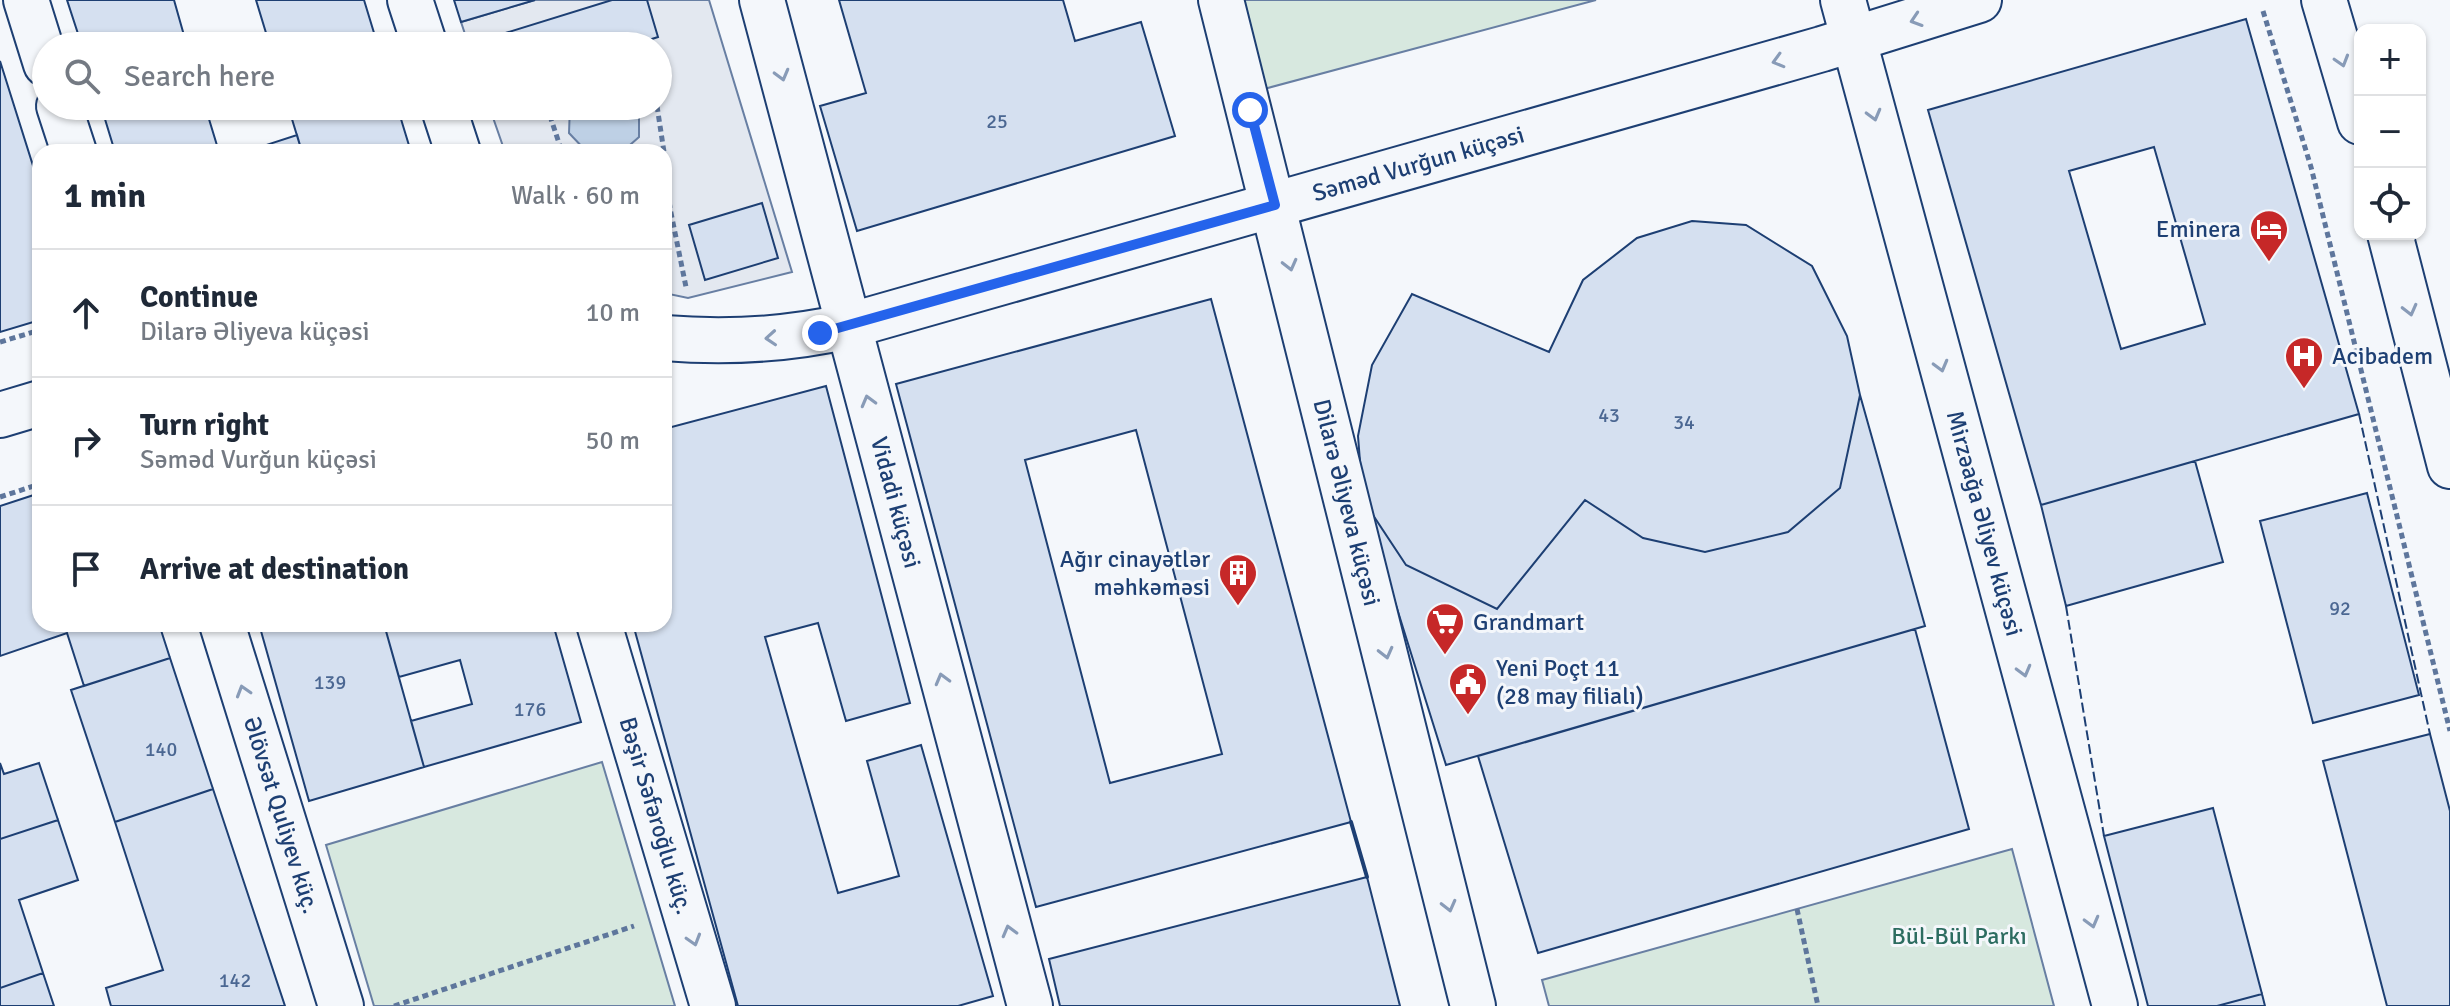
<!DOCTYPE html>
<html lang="en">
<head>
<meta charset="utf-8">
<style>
	body { margin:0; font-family:Signika,sans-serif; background:#f2f2f3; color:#1f2937 }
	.controls { position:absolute; right:24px; top:24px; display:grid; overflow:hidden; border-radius:16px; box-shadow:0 2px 6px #0004 }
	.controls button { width:72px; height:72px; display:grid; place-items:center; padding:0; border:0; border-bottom:2px solid #e0e1e3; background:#fff; color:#1f2937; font:40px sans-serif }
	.stop { position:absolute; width:24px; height:24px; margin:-18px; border:6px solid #2563eb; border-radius:50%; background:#fff }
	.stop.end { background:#2563eb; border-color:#fff; box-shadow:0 2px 8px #0008 }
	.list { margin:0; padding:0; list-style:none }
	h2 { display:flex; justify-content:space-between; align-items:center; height:104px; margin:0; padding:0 32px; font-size:34px }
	h2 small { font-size:26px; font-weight:400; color:#747a83 }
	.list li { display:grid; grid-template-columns:52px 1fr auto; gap:24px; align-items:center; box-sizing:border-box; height:128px; padding:0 32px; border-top:2px solid #e0e1e3 }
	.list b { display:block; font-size:30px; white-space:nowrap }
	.list p { margin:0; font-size:26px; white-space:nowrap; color:#747a83 }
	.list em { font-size:26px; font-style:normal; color:#747a83 }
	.icon { flex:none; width:44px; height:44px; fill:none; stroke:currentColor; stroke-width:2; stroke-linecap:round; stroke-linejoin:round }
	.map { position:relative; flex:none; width:2450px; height:1006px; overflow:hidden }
	.search { position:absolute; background:#fff; box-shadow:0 2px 6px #0004; left:32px; top:32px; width:640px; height:88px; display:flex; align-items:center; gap:20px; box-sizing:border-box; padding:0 28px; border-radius:44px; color:#747a83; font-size:30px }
	.panel { position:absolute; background:#fff; box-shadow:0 2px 6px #0004; left:32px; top:144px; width:640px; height:488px; border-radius:24px }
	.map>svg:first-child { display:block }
</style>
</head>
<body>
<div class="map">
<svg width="2450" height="1006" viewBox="0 0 2450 1006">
	<rect width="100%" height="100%" fill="#f4f7fb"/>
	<path fill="#d7e8df" stroke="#687fa3" stroke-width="2" d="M1241,0H1596L1264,89Z
		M602,762L675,1006H374L326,845Z
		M2012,849L2054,1006H1549L1542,980Z"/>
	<path fill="#e3e8f0" stroke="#687fa3" stroke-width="2" d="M535,0H709L792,272L688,298L664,293V152H505L489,106H658V46H469L461,22Z"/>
	<path fill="#bed0e5" stroke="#687fa3" stroke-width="2" d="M570,106H639V137L622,152H587L569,133Z"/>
	<path fill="#d5e0f0" stroke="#1d3f73" stroke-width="2" fill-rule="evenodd" d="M67,0H174L187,46H82Z
		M256,0H364L378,46H270Z
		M454,0H535L461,22Z
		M612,0H647L658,37L630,46H499L496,36Z
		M839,0H1063L1075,41L1141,22L1175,136L857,231L820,106L866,93Z
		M2246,19L2359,414L2041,505L1928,110ZM2154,147L2205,324L2121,349L2069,171Z
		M0,61L40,188V320L0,332Z
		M101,106H205L219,152H115Z
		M288,106H397L411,152H302Z
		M297,135L302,152H245Z
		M762,203L778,258L705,280L689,225Z
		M1692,221L1746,225L1812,266L1847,336L1860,395L1840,488L1788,532L1705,552L1643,538L1585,500L1497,609L1406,565L1363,500L1358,436L1372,365L1412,294L1549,352L1583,280L1637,238Z
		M1211,299L1351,822L1036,907L896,384ZM1136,430L1222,754L1110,783L1025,460Z
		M826,386L910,703L846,721L818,623L765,637L838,893L899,876L867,761L921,745L993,996L958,1006H738L633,624H664V429Z
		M1860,395L1925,626L1446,765L1363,500L1406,565L1497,609L1585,500L1643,538L1705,552L1788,532L1840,488Z
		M2195,461L2223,562L2066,606L2041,505Z
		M40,493V624H159L170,658L84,686L67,633L0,656V506Z
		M2367,493L2419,695L2313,723L2260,521Z
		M259,624H384L424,767L309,801Z
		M384,624H553L581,722L424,767L411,721L472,704L460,660L399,677Z
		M1915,629L1969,829L1538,953L1478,756Z
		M170,658L213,789L115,822L71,690Z
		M2430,734L2450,811V1006H2387L2323,761Z
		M0,763L4,774L39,763L58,820L0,839Z
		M213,789L285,1006H111L106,988L163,970L115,822Z
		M2213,808L2262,994L2217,1006H2148L2104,836Z
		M58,820L78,880L19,900L43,973L0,988V839Z
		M1367,877L1400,1006H1060L1049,959Z
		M43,973L54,1006H0V988Z
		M2262,994L2265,1006H2217Z"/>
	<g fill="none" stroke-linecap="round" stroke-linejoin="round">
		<defs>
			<g id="minor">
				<path d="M26,0L46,64"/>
				<path d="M410,0L425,46"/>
				<path id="s1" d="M762,0L1030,1006"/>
				<path id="s2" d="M1221,0L1473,1006"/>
				<path id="s3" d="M1843,0L2115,1006"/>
				<path d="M59,106L74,152"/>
				<path d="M443,106L458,152"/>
				<path id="s4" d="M222,624L341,1006"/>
				<path id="s5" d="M599,624L713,1006"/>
			</g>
			<g id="major">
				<path d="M2324,0L2360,122"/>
				<path d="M2390,234L2450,466"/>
				<path id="s6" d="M664,338C726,343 787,340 848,326L1822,49L1979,0"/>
				<path d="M0,415L40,403"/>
			</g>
		</defs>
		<use href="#minor" stroke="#1d3f73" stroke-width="48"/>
		<use href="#major" stroke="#1d3f73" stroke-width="48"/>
		<path stroke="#5e769c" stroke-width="5" stroke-dasharray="6 4" stroke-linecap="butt" d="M2263,11L2311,167L2450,731
			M551,106L549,113L562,152
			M657,106L664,152
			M664,155L670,208
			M664,207L670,208L686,287
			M0,342L40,330
			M0,497L40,484
			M1797,909L1818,1006
			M394,1006L634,926"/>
		<use href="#minor" stroke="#f4f7fb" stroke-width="44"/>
		<use href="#major" stroke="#f4f7fb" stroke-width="44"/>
		<path stroke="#1d3f73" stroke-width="2" stroke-dasharray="10 4" stroke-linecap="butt" d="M2359,414L2430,734
			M2066,606L2104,836"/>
		<path stroke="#1d3f73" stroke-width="4" d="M1351,822L1367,877"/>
	</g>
	<defs><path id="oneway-chevron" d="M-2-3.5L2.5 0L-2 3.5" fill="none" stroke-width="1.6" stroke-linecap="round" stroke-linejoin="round" transform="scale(2)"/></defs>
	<g stroke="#889bb7">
		<use href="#oneway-chevron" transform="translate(1916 20) rotate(162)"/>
		<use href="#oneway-chevron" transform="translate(1778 61) rotate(164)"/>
		<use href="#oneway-chevron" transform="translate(2342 61) rotate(73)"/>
		<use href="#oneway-chevron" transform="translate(782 75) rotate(75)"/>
		<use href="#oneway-chevron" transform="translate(1874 115) rotate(75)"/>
		<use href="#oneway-chevron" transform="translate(1290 265) rotate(76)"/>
		<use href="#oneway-chevron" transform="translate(2410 310) rotate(76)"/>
		<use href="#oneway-chevron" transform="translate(771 338) rotate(176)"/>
		<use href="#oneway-chevron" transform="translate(1941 366) rotate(75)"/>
		<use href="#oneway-chevron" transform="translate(868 401) rotate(-105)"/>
		<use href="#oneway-chevron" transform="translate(1386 653) rotate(76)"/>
		<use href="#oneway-chevron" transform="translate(2024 671) rotate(75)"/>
		<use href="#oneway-chevron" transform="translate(942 679) rotate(-105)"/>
		<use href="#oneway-chevron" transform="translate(243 691) rotate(-107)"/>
		<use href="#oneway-chevron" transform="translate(1449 906) rotate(76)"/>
		<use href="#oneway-chevron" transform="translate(2092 922) rotate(75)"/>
		<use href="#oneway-chevron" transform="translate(1009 931) rotate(-105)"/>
		<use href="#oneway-chevron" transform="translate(694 940) rotate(73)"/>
	</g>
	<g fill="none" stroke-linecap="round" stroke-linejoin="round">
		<path stroke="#2563eb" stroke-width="10" d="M820,333L1275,205L1250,110"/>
	</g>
	<defs>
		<symbol id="hotel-pin" viewBox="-11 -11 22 30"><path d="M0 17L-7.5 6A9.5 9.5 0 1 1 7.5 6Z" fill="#c62828" stroke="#f4f7fb"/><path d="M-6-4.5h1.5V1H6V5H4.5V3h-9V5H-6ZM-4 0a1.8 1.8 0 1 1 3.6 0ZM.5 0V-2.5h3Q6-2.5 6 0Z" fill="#fff"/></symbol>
		<symbol id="hospital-pin" viewBox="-11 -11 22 30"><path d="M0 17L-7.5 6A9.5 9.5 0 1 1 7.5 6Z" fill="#c62828" stroke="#f4f7fb"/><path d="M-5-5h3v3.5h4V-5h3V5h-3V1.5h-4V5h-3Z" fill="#fff"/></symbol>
		<symbol id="building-pin" viewBox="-11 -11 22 30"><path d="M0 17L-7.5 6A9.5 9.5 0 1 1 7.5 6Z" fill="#c62828" stroke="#f4f7fb"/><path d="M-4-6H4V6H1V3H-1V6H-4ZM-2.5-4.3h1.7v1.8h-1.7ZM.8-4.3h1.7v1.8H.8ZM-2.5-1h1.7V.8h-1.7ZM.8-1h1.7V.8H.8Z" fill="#fff"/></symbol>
		<symbol id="supermarket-pin" viewBox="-11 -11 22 30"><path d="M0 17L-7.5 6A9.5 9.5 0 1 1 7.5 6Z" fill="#c62828" stroke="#f4f7fb"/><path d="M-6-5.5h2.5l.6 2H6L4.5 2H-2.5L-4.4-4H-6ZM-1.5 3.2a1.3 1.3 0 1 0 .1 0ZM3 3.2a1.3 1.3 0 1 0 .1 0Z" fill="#fff"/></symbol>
		<symbol id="civic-pin" viewBox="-11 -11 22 30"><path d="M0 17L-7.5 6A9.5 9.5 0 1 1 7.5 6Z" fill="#c62828" stroke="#f4f7fb"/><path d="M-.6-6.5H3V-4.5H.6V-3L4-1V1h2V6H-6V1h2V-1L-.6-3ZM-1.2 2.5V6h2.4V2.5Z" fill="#fff"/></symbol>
	</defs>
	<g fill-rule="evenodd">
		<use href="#hotel-pin" x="2247" y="207" width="44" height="60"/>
		<use href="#hospital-pin" x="2282" y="334" width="44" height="60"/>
		<use href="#building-pin" x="1216" y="551" width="44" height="60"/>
		<use href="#supermarket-pin" x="1423" y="600" width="44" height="60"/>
		<use href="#civic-pin" x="1446" y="660" width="44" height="60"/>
	</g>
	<g text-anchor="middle" stroke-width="6" stroke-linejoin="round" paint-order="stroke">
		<g font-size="20" fill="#4b6792">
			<text x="997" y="128">25</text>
			<text x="1609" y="422">43</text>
			<text x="1684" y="429">34</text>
			<text x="2340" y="615">92</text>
			<text x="330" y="689">139</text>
			<text x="530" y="716">176</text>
			<text x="161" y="756">140</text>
			<text x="235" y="987">142</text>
		</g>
		<g font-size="24" fill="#1d3f73" stroke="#f4f7fb">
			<text dy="8" stroke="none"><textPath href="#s6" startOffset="778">Səməd Vurğun küçəsi</textPath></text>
			<text dy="8" stroke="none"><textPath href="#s1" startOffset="520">Vidadi küçəsi</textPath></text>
			<text dy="8" stroke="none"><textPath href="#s2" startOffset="518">Dilarə Əliyeva küçəsi</textPath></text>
			<text dy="8" stroke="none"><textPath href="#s3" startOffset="542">Mirzəağa Əliyev küçəsi</textPath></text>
			<text dy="8" stroke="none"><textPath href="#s4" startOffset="200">Əlövsət Quliyev küç.</textPath></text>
			<text dy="8" stroke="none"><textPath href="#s5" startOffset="200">Bəşir Səfəroğlu küç.</textPath></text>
		</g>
		<g font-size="24" fill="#1d3f73" stroke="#f4f7fb" text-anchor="start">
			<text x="2241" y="237" text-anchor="end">Eminera</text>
			<text x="2332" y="364">Acibadem</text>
			<text x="1210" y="567" text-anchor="end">Ağır cinayətlər<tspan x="1210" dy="28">məhkəməsi</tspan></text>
			<text x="1473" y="630">Grandmart</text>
			<text x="1496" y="676">Yeni Poçt 11<tspan x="1496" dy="28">(28 may filialı)</tspan></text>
		</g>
		<g font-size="24" fill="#2c6c60" stroke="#f4f7fb">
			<text x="1959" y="944">Bül-Bül Parkı</text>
		</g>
	</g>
</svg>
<div class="controls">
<button>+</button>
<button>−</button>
<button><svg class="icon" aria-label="locate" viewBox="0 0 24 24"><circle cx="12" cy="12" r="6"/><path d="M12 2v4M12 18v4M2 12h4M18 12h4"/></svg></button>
</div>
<div class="stop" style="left:1250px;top:110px"></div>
<div class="stop end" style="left:820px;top:333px"></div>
<div class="search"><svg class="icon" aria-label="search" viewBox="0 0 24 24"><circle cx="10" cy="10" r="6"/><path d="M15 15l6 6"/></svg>Search here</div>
<section class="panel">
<h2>1 min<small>Walk · 60 m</small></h2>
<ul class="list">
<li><svg class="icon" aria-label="ahead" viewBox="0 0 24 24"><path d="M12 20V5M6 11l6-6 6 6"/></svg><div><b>Continue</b><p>Dilarə Əliyeva küçəsi</p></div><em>10 m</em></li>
<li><svg class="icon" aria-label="right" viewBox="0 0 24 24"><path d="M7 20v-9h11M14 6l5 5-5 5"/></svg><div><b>Turn right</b><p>Səməd Vurğun küçəsi</p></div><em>50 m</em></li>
<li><svg class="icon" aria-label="arrive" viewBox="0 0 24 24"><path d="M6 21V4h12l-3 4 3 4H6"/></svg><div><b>Arrive at destination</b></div></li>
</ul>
</section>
</div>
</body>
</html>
